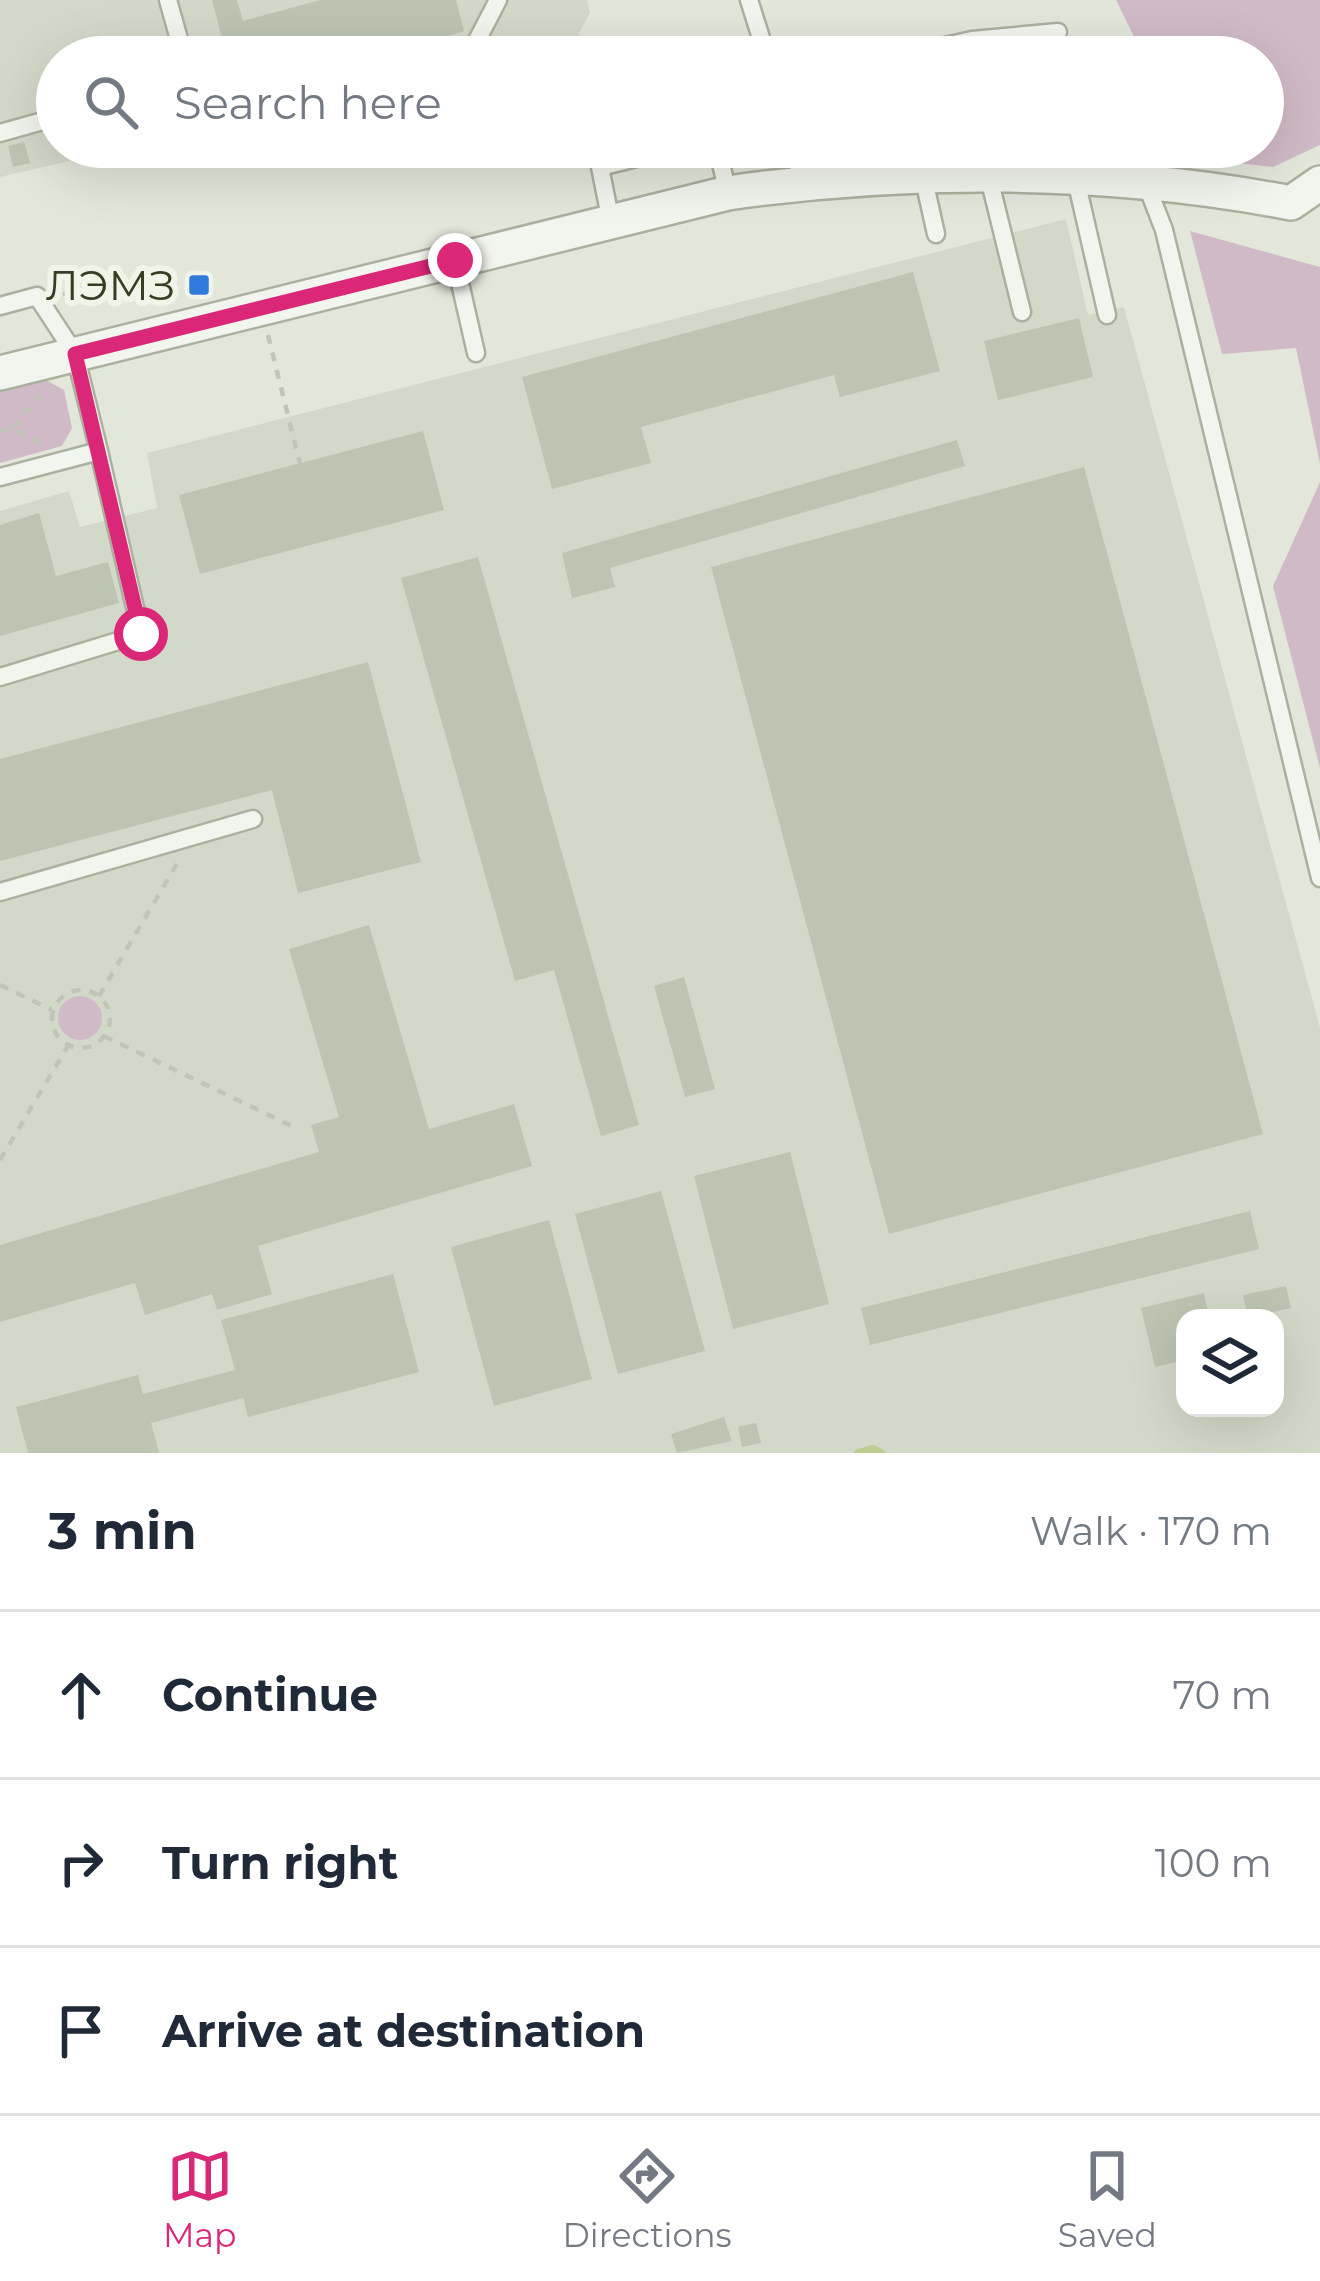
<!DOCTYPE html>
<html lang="en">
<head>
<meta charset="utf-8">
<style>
	body { margin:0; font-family:Montserrat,sans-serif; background:#f6f6f7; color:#1f2937 }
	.controls { position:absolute; right:36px; bottom:36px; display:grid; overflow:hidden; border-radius:24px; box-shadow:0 12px 48px #0002 }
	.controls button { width:108px; height:108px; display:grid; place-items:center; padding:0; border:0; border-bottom:3px solid #e0e1e3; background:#fff; color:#1f2937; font:60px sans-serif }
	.stop { position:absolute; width:36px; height:36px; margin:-27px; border:9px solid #db2777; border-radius:50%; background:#fff }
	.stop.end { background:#db2777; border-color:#fff; box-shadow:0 3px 12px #0008 }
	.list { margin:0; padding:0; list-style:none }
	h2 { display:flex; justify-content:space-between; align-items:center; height:156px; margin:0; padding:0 48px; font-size:51px }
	h2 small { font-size:39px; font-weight:400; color:#747a83 }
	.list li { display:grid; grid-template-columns:78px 1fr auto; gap:36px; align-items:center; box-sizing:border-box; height:168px; padding:0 48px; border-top:3px solid #e0e1e3 }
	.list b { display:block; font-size:45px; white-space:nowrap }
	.list em { font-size:39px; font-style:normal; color:#747a83 }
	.icon { flex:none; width:66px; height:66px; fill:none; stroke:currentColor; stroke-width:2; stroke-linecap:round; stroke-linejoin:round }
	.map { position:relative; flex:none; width:1320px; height:1453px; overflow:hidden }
	.search { position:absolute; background:#fff; box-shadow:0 12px 48px #0002; left:36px; right:36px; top:36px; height:132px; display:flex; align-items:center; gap:30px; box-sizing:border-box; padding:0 42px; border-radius:66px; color:#747a83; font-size:45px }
	.sheet { height:660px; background:#fff }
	nav { display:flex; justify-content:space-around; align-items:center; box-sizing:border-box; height:168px; border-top:3px solid #e0e1e3; background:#fff; font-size:33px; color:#747a83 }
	nav a { display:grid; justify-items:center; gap:6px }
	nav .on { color:#db2777 }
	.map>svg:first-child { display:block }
</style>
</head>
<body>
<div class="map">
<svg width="1320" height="1453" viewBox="0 0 1320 1453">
	<rect width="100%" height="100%" fill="#e3e7da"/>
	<path fill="#d3d9c8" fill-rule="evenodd" d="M0,0H587L590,12L573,46L525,57H57V147H130L0,177Z
		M1066,219L1088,315L1124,307L1320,1028V1453H0V511L69,491L80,527L157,508L147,453ZM1185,1318H1275V1408H1185Z"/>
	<path fill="#d1bac7" d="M1116,0H1320V145L1273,167L1142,152L1143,147H1263V57H1144Z
		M1190,231L1320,267V464L1296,348L1222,354Z
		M46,380L64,390L72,428L62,446L0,463V392Z
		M1320,482V768L1273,586Z
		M58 1018a22 22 0 1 1 44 0a22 22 0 1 1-44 0Z"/>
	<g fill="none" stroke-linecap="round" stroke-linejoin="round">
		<path stroke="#becb91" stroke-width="8" d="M858,1453L873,1449L881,1453"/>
	</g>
	<path fill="#bdc4b1" d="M212,0H237L243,21L320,0H456L464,31L386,57H227Z
		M24,142L30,163L13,167L8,146Z
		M913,272L940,371L840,397L834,375L641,427L651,463L552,489L522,377Z
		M1079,318L1093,377L998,400L984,341Z
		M423,431L444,510L200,574L179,495Z
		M957,440L965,466L610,568L615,587L572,598L562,553Z
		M1084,467L1263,1134L889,1234L711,567Z
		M39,513L56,576L108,562L119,603L0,636V525Z
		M478,557L639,1125L601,1136L554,970L515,981L401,578Z
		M368,662L421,862L298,893L272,790L0,861V759Z
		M369,925L429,1129L514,1104L532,1166L258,1246L272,1294L217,1310L212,1294L145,1315L135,1283L0,1322V1245L319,1152L311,1125L339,1117L289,949Z
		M684,977L715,1089L685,1097L654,986Z
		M790,1152L829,1304L733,1329L694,1176Z
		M661,1191L705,1351L618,1374L575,1214Z
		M1250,1211L1259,1249L870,1345L861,1308Z
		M549,1220L592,1379L494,1406L451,1247Z
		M393,1274L419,1372L248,1417L243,1398L151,1423L159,1453H28L16,1407L138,1375L143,1394L235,1370L221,1320Z
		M1286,1286L1291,1308L1248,1317L1243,1295Z
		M1204,1293L1209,1318H1185V1360L1155,1367L1141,1308Z
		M724,1417L732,1441L677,1453L671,1434Z
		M756,1423L761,1443L742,1447L738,1427Z"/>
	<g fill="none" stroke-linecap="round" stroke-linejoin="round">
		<defs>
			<path id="service" d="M168,0L184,57
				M749,0L767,57
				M438,57L473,48L498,0
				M896,57L972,40L1058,32
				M0,133L57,117
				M717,147L728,193
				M793,147L803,183
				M989,178L1022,312
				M924,180L936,234
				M1076,180L1107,315
				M839,181L849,147
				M1147,186L1164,230L1320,878
				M611,222L600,167L681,147
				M455,261L476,353
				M0,306L37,296L75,354L99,451L0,477
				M0,677L141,634L99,451
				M0,892L253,819"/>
			<path id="minor" d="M0,373L728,193C910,167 1110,168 1291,203L1320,183"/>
		</defs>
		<use href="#service" stroke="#abb19f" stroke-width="21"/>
		<use href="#minor" stroke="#abb19f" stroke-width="38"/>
		<path stroke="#c1c5b8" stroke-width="4.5" stroke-dasharray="9 9" stroke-linecap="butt" d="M63,294L160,287L174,298
			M268,335L300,464
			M13,428L40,395
			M0,431L13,428L42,444
			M0,985L52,1010
			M52 1019a29 29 0 1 1 58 0a29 29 0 1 1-58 0Z
			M99,996L178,862
			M104,1036L296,1128
			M0,1160L68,1046"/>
		<use href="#service" stroke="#f2f5ed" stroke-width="16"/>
		<use href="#minor" stroke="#f2f5ed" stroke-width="33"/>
	</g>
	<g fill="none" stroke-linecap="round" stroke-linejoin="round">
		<path stroke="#db2777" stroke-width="15" d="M141,634L75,354L455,260"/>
	</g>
	<rect fill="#307adb" stroke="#f1f4e9" stroke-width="4.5" x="187" y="273" width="24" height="24" rx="6"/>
	<g text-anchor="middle" stroke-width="12" stroke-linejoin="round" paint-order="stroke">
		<g font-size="42" fill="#343e23" stroke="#f1f4e9" text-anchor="end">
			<text x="175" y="300">ЛЭМЗ</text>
		</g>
	</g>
</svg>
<div class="controls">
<button><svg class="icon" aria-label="layers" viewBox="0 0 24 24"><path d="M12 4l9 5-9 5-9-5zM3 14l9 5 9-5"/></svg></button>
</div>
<div class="stop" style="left:141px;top:634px"></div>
<div class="stop end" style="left:455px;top:260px"></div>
<div class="search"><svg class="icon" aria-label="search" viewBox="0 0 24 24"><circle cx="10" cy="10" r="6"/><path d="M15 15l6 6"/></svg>Search here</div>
</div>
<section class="sheet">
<h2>3 min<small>Walk · 170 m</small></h2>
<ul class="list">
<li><svg class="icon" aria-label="ahead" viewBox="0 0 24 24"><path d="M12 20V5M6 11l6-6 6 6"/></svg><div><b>Continue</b></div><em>70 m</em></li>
<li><svg class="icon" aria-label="right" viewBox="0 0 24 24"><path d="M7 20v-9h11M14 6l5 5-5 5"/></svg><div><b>Turn right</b></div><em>100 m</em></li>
<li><svg class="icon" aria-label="arrive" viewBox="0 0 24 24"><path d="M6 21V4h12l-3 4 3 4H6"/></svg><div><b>Arrive at destination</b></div></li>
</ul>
</section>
<nav>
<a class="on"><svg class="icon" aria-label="map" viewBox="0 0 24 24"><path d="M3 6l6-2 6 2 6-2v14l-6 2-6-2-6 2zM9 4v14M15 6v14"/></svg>Map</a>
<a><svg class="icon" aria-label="directions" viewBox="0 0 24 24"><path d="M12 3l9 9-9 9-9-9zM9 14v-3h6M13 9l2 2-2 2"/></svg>Directions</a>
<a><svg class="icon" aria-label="saved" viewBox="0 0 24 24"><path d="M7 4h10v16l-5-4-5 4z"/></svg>Saved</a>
</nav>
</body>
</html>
